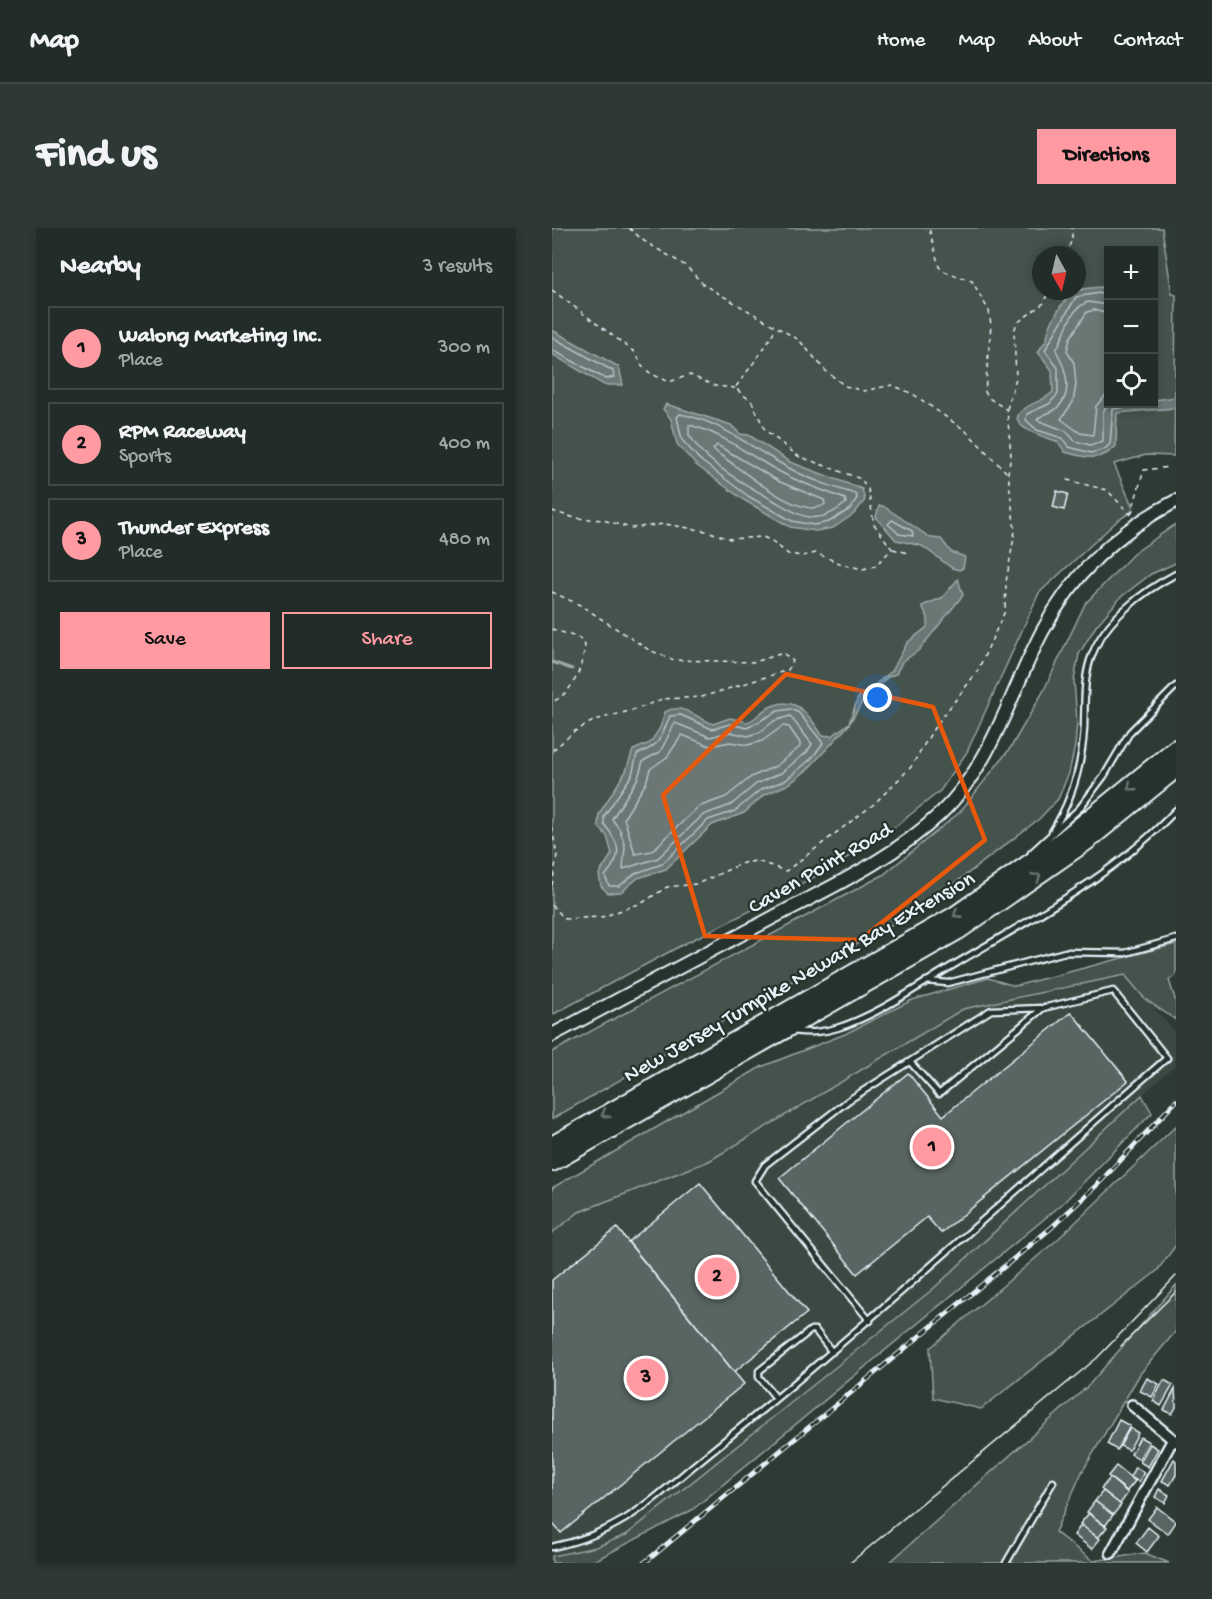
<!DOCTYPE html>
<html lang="en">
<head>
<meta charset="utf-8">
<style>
	body { margin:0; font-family:"Gochi Hand",sans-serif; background:#2e3834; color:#f1f3f6 }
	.controls { position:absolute; right:18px; top:18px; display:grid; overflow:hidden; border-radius:0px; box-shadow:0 3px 9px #0003 }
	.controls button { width:54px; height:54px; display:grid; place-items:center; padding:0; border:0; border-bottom:2px solid #3f4845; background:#222c28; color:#f1f3f6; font:30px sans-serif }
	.compass { position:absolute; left:480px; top:18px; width:54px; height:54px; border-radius:50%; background:#222c28; box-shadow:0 3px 9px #0003; rotate:172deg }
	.you { position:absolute; left:326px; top:470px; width:21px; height:21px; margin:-15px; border:4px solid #fff; border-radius:50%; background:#1a73e8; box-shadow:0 0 0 9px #1a73e833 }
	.badge { display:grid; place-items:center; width:39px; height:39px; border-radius:50%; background:#ff9aa2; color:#111; font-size:20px; font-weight:700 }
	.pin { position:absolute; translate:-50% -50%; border:3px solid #fff; box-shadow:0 2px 6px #0006 }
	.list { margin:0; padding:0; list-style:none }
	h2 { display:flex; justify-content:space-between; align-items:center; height:78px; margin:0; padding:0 24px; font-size:26px }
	h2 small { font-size:20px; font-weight:400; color:#a2a7a8 }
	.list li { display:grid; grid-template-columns:39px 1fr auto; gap:18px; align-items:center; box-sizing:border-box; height:84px; margin:0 12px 12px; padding:0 12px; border:2px solid #3f4845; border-radius:0px }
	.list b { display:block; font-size:22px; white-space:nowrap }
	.list p { margin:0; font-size:20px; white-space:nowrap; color:#a2a7a8 }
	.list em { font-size:20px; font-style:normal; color:#a2a7a8 }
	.actions { display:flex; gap:12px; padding:18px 24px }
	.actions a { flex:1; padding:14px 0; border:2px solid #ff9aa2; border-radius:0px; text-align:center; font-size:21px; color:#ff9aa2 }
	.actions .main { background:#ff9aa2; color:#111 }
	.icon { flex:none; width:33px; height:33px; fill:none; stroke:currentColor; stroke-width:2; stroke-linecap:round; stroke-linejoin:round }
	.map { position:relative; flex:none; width:624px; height:1335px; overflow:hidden; border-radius:0px }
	header { display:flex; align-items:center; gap:36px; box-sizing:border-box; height:84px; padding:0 30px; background:#222c28; border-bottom:2px solid #3f4845 }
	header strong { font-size:28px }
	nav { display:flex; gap:33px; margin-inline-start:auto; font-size:21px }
	.intro { display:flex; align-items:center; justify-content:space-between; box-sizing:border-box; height:144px; padding:0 36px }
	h1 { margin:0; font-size:42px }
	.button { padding:15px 27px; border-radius:0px; background:#ff9aa2; color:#111; font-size:21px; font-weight:700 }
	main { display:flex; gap:36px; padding:0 36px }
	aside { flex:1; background:#222c28; border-radius:0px; box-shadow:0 3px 9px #0003 }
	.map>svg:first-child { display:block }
</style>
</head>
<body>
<header>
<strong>Map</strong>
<nav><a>Home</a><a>Map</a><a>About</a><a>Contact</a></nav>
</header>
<div class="intro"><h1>Find us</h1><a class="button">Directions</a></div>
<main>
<aside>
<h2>Nearby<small>3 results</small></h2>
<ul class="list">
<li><span class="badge">1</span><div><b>Walong Marketing Inc.</b><p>Place</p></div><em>300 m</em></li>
<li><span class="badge">2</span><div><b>RPM Raceway</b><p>Sports</p></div><em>400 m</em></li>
<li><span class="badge">3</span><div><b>Thunder Express</b><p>Place</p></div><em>480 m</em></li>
</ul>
<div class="actions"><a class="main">Save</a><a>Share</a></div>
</aside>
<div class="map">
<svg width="624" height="1335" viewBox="0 0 624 1335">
	<rect width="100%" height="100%" fill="#2e3b35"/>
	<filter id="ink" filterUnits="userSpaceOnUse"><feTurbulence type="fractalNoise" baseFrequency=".0167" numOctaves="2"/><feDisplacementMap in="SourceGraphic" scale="12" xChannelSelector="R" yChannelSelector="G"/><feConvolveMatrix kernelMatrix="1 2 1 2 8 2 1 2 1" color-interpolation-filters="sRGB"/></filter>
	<g filter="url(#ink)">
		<path fill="#3b4843" d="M573,747L624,805V836L381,1061L74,1307L44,1319L0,1328V1005L27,984L157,933L411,781Z"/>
		<path fill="#45524e" stroke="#96a2a3" stroke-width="1.5" fill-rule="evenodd" d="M0,0H610L620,66L624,67L622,228L594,227L562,236L582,282L565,293L487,365L415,524L388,563L330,609L242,661L130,717L0,787ZM556,22H602V176H556ZM489,27H525V63H489Z
			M624,296V335L599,346L569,369L544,398L527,426L522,452L525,494L523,518L517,545L506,571L487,591L377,675L0,891V824L331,647L408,584L459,519L491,464L533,376L581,326Z
			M624,716V747L617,752L624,774V792L593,771L573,747L411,781L157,933L27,984L0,1005V960L209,839L293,806L360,772L436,750L463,758Z
			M590,867L600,885L509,977L140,1282L38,1335H0V1328L44,1319L74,1307L381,1061Z
			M624,898V1017L605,1043L429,1181L381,1170L378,1120L506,1011Z
			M624,1057V1103L588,1146L530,1244L503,1304L541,1333L593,1325L617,1335H337L536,1158Z"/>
		<path fill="#6b7775" stroke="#9da8a9" stroke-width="1.5" d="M550,59L556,65V176H602V172L624,169V180L565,185L564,218C549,235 532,229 513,224C510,219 508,216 504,213C496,210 448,198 472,181C481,174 492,173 501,164L500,142L486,124L495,111C495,99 511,71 521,65C530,59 541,60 550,59Z
			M0,102L67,139L71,157H52L0,126Z
			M114,176L179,197L188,206L197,207L238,234L310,261L313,272L302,286L281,300L264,303L238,299L192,272L144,237L125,216L119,191L111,181Z
			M327,278H331L379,310L389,311L399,324L413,329L411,340L407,342L400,340L370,318L344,312L324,289Z
			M406,351L411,367L367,422L350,434L344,446L336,449L312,471L296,498L255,542L237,556L212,567L192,585L160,597L114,641L86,650L69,664L56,665L49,658L47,646L60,626L55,608L46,598L47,586L74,543L81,522L98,515L108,500L113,484C130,474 145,490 161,496L178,490L195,494C203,492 207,485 214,481C242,465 256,485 270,507L280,508L297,495L306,470L340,443L355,415L375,399L376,390L370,378L390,370Z"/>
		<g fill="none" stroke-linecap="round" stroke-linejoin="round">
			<path stroke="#b6c0c4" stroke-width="1.5" d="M556,69L547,65L524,69L493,122L506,140V166L497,176L475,186L474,192L485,202L510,210L517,219L539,225L553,221L558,216L561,181L595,176
				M556,77L536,74C516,81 514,107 504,122C514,141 524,168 501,183C495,186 489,186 485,192L514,203L523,213L538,217L551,213V184L556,175
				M556,86L542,82L535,84L518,110L515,123L522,135L524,157L521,174L509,191L528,205L541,207L544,178L556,165
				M0,109L61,143L62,149L54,151L0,122
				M128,186C169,193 199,220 235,239C252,249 285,261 304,266L305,270L298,281L277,294L262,297L240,293L196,268L148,232L130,212L125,189Z
				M137,197C172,205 200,230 232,246C251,256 273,263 293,271L294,275C263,301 248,287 219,271C196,258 170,244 151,225C145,220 142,213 137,207Z
				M165,217L228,254L272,272L273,276C250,295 189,240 168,227L161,221Z
				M340,292L360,303L361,308L347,306L336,296Z
				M239,481L247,485L271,515L260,530L234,552L208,562L183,583L156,592L110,636L84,645L67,658H57L53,648C72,627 68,616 52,596V588L80,547L85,526C109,518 108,510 118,488L129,487L160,501L178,496L195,500L226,483Z
				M238,488L260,516L255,524L229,545L204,556L179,577L151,587L106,630L71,641L73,618L68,602L60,591L86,550L91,533L108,524L123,495L158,509L178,504L196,508L208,504L222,493Z
				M231,498L237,499L248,515V519L224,538L199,549L174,569L146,579L100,623L83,626L72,590L94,555L98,541L115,529L130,507L158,518L178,514L196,517L210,513Z"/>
			<path stroke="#9da8a9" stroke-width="3" d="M0,434L20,441"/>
		</g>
		<path fill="#596563" stroke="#e8f1f8" stroke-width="1.5" d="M505,263L516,266L512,282L501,279Z
			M519,784L576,853L389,1005L375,989L305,1046L227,950L356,845L391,888Z
			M148,955L255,1085L182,1144L76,1014Z
			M65,1000L192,1156L9,1305L0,1295V1052Z
			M595,1150L607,1156L600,1169L588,1163Z
			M612,1152L621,1157L609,1178L601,1173Z
			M623,1161L624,1179L620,1186L612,1182Z
			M567,1192L578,1198L565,1222L555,1216Z
			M578,1200L586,1205L577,1222L568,1218Z
			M588,1209L597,1214L587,1231L579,1226Z
			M598,1216L606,1221L596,1239L588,1234Z
			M622,1231L624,1233V1247L618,1257L610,1253Z
			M564,1238L583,1253L575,1263L556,1248Z
			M583,1239L592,1244L587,1254L578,1249Z
			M558,1250L576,1265L568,1276L549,1261Z
			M607,1261L617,1267L613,1275L603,1269Z
			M551,1263L569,1277L561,1287L543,1273Z
			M543,1273L561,1287L553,1298L535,1284Z
			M605,1279L624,1294L616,1306L596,1291Z
			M537,1285L555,1299L546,1310L528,1296Z
			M529,1297L548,1311L540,1321L522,1307Z
			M596,1299L607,1308L595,1324L584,1315Z"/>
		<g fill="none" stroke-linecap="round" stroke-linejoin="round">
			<defs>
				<path id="service" d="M500,604C520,572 530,538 532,500C533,477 531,449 540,427C553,392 591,363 624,346
					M479,625L527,581L552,548L578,504L624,458
					M374,753L396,755L513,724L573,725L624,711
					M240,803C257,805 269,805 285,800C327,787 367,757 405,735C482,689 562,648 624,582
					M358,834L387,866L491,780
					M224,1170L207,1149V1143L259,1102H263L280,1124
					M0,1319C63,1306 93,1279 140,1239C167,1217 194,1195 221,1173C355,1062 484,944 615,830L561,763L491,780L439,782L297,872L213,937L203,953L318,1093
					M454,1335L501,1254"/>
				<path id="minor" d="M580,1177L624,1214
					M559,1325L621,1211"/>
				<path id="tertiary" d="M0,807C73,768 147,729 220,690C279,659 341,631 389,585C441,535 458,465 490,404C521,345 565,303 624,273"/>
				<path id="motorway" d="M0,918L403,688L513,611L624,521
					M0,934L406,702L534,613L624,540"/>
			</defs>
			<use href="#service" stroke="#e8f1f8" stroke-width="9"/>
			<use href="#minor" stroke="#e8f1f8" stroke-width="14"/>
			<use href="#tertiary" stroke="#e8f1f8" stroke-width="16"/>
			<use href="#motorway" stroke="#e8f1f8" stroke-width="22"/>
			<path stroke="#e8f1f8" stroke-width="1.5" stroke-dasharray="4.5 4.5" stroke-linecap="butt" d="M77,0L92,13L134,38L152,57L247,112L274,143L293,158L312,163L340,157L361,166L414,203L455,245
				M514,27L520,11V0
				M0,62L85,126C91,145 99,145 117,154L138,147L163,158L183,160
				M455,181L464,150L462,103L465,95L492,75L496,63
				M515,252L555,262L579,287
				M0,283L23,290L51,292L79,300L113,296L155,303L178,311L211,309L220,313L236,326L250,328L264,325L292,337L311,341L323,338L340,321L322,296L316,261L309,251L246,228L213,202L200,174L183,160L211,122L224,100
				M579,286L592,242L617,239
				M341,321L356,325
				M0,364L28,377L97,422L122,432L203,434L231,425L241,433L236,442L150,469L110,471L85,481L43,492L23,503L0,523
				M0,401L27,410L33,417C30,440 22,464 0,474
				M0,600L5,627L0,658
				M0,677L13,691L50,689L90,675L115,659L145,656L191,635L205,633L234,643L322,576L359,539L382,500L425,444L453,383L454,354L463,303L456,245L459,227L455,182L437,170L433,164L439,97L437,83L420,53L392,43L387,39L377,0"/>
			<use href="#service" stroke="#26332d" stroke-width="4.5"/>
			<use href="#minor" stroke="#26332d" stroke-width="9"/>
			<use href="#tertiary" stroke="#26332d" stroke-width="12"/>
			<use href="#motorway" stroke="#26332d" stroke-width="18"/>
			<path stroke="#e8f1f8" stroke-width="1.5" d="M569,1118L624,1064
				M298,1335L545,1130L624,1048"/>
			<defs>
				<path id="rail" d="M92,1335L499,1000L548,954L624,873"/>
			</defs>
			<use href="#rail" stroke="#e8f1f8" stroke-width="5"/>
			<use href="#rail" stroke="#26332d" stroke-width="3" stroke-dasharray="9" stroke-linecap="butt"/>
		</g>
		<defs><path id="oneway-chevron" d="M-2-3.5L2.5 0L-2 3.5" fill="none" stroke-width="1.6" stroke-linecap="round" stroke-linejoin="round" transform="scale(1.5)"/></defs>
		<g stroke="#6a7674">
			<use href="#oneway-chevron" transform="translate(579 559) rotate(141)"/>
			<use href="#oneway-chevron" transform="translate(485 649) rotate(-35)"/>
			<use href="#oneway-chevron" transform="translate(405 686) rotate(147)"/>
			<use href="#oneway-chevron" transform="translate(53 886) rotate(150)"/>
		</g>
	</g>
	<path fill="none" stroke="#e8590c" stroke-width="4.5" stroke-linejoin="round" d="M234,446L381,479L433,612L308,712L153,708L111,567Z"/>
	<g text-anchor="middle" stroke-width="4.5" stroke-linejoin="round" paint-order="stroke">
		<g font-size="22" fill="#e8f1f8" stroke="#26332d">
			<text transform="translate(267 638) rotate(-30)" y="8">Caven Point Road</text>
			<text transform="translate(246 747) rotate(-30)" y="8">New Jersey Turnpike Newark Bay Extension</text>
		</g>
	</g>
</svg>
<div class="controls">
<button>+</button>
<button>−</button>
<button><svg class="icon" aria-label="locate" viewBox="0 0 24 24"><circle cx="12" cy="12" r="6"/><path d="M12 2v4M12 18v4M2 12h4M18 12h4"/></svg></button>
</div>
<svg class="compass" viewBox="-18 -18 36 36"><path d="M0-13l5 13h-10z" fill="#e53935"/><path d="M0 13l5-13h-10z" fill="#a2a7a8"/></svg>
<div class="you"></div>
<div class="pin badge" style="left:380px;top:919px">1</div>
<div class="pin badge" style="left:165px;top:1049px">2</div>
<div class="pin badge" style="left:94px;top:1150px">3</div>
</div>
</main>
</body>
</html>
